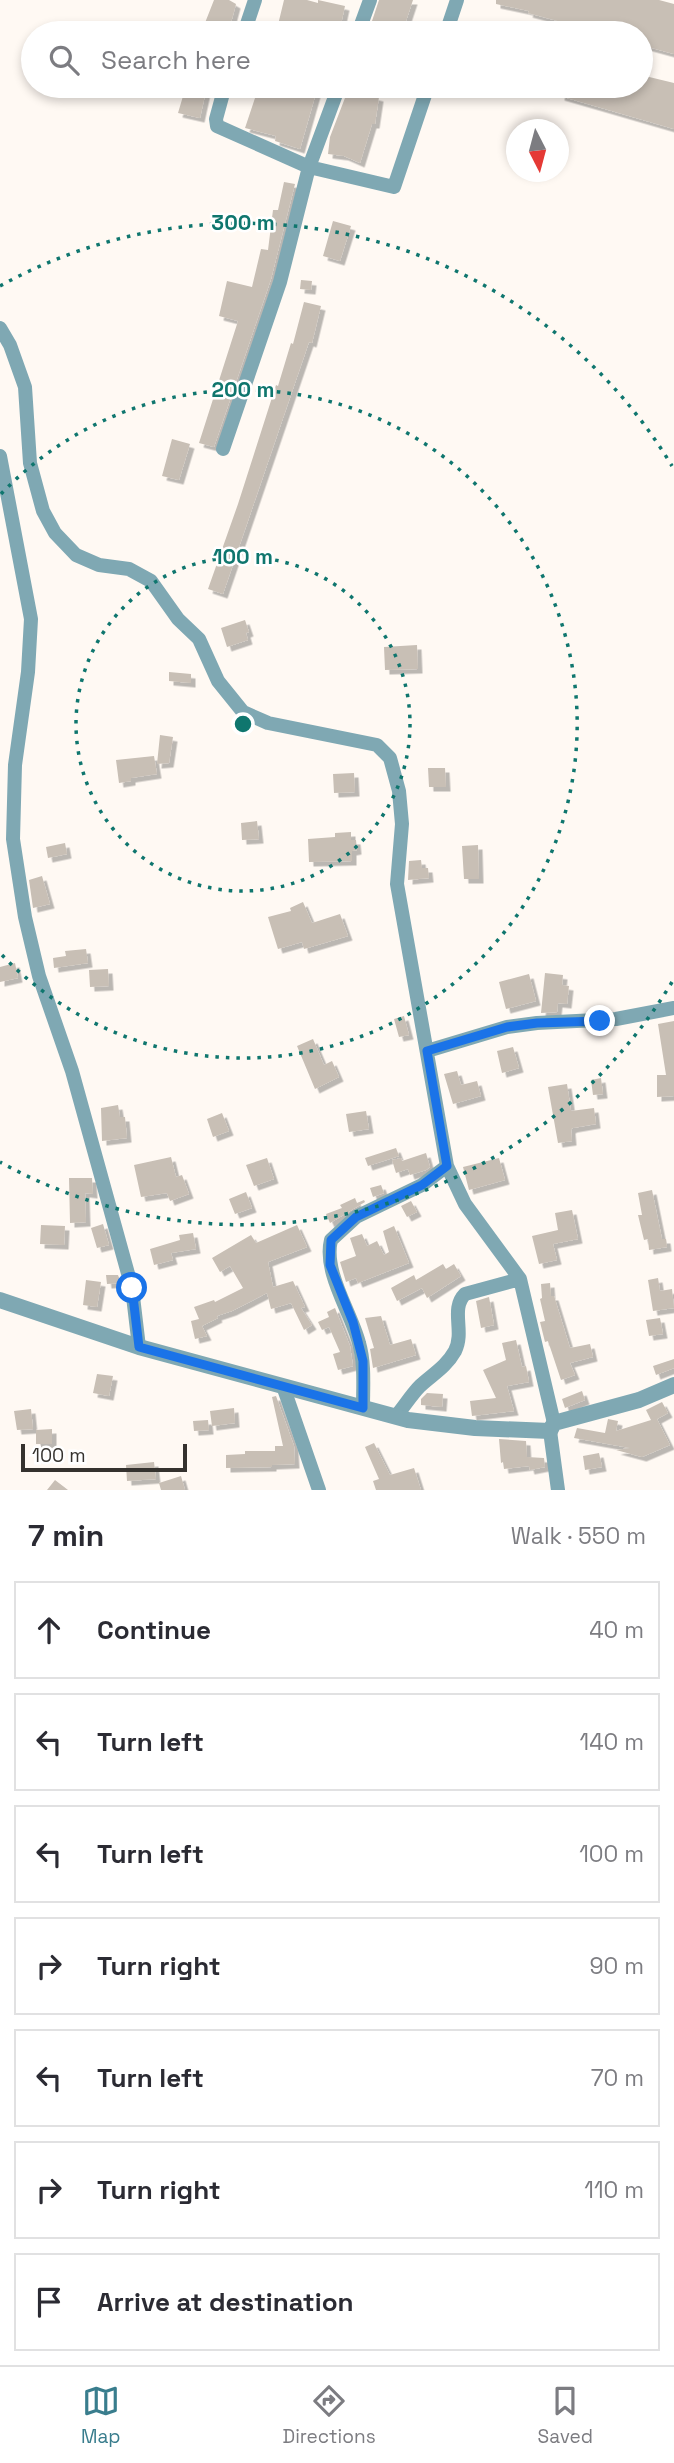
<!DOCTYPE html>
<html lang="en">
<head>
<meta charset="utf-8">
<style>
	body { margin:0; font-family:"Space Grotesk",sans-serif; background:#f2f2f3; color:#2b2b33 }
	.compass { position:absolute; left:506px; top:119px; width:63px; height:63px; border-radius:50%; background:#fff; box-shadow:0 4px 10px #0003; rotate:174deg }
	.scale { position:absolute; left:21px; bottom:18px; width:166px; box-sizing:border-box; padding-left:7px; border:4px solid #35322e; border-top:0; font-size:19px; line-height:24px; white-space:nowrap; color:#35322e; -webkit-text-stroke:5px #fff; paint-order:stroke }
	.stop { position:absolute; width:21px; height:21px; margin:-16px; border:5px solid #1a73e8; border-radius:50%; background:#fff }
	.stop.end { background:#1a73e8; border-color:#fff; box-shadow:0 2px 7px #0008 }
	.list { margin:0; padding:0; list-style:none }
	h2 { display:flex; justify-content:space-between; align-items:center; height:91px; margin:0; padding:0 28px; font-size:30px }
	h2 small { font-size:23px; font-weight:400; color:#7c7c81 }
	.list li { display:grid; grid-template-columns:46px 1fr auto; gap:21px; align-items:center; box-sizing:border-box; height:98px; margin:0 14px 14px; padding:0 14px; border:2px solid #e1e1e2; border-radius:0px }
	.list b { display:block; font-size:26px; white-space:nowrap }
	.list em { font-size:23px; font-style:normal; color:#7c7c81 }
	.icon { flex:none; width:38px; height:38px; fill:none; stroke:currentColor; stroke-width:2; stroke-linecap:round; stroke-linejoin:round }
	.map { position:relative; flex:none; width:674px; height:1490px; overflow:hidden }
	.search { position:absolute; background:#fff; box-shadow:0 4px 10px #0003; left:21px; right:21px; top:21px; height:77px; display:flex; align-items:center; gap:18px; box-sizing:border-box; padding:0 24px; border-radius:38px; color:#7c7c81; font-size:26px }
	.sheet { height:875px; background:#fff }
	nav { display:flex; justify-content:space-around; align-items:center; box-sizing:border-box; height:98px; border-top:2px solid #e1e1e2; background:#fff; font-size:19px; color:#7c7c81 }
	nav a { display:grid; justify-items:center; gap:4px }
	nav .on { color:#397d8d }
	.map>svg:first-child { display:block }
</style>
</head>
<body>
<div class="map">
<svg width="674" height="1490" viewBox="0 0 674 1490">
	<defs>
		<filter id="shadow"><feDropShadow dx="4.5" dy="4.5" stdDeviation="0" flood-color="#0004"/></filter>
	</defs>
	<rect width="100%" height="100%" fill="#fff9f3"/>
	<path fill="#c8bfb5" filter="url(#shadow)" d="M214,0H229L236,4L232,19L225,33H201Z
		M284,0H307L318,3V0L345,6L339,33H276Z
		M379,0H413L402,33H368Z
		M496,0H659L674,4V54L641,45V33H602L528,13L529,11L496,4Z
		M641,75L674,83V129L560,96L562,86H641Z
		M186,86H207L200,118L178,113Z
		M259,86H318L300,149L275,141L276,136L245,128Z
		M348,90L379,97L375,124H372L360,163L344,156L328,154L330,137Z
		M284,182L295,184L271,279L214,447L199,443L238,321L219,316L227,281L252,287L261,249L268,250L273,210H278Z
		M333,221L351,226L340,261L323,256Z
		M301,280L312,281L311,290L300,289Z
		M304,302L321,306L312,343L309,342L223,594L208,589L238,504L276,385L278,386L291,343L293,344Z
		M172,439L190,444L179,480L162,476Z
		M245,620L249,632L246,633L248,640L227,647L221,628Z
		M417,645L418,669L385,670L384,647Z
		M169,672L191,674V683L169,681Z
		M160,735L173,737L169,763L157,764Z
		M154,756L157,774L131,778V781L119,783L116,760Z
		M428,768H445L446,787H429Z
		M354,773L355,792L334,793L333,774Z
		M257,821L259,839L242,840L241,823Z
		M351,832V840H356L357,850L352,851V861L309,862L308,839L335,837V833Z
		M65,843L67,854L48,858L46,847Z
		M478,845L479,879H464L462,846Z
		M421,860L422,868H428L429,878L408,880L409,861Z
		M42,876L50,904L33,908L29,880Z
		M303,902L312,923L340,914L348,936L304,949L302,942L278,949L268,917L291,911L290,908Z
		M86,949L88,963L54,968L53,958L66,956L65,951Z
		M15,963L18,978L0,982V967Z
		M108,969L109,986L90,987L89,970Z
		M545,973L563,975L562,985L569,986L567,1004L558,1003L557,1012L541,1013Z
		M529,974L536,1001L506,1009L499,982Z
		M404,1016L409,1035L399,1037L394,1019Z
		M674,1021V1096L657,1097V1075H666L658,1024Z
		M313,1039L324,1065L332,1061L339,1077L315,1089L297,1046Z
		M513,1047L519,1068L502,1073L497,1051Z
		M457,1071L461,1085L477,1081L481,1096L453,1104L444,1074Z
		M601,1078L603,1094L593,1095L591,1080Z
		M567,1084L571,1111L594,1108L596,1124L573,1128L571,1129L572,1141L558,1143L548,1087Z
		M118,1105L120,1117H125L127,1138L102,1141L101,1108Z
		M366,1111L369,1129L349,1132L346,1114Z
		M222,1113L229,1131L213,1137L207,1119Z
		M396,1148L399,1156L368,1166L365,1158Z
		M426,1153L430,1167L426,1170L410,1175L408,1169L396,1173L392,1160L401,1158L402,1161Z
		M171,1157L176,1177L182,1175L189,1194L170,1201L167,1193L141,1197L134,1165Z
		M267,1158L274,1179L254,1186L246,1165Z
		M499,1158L505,1180L469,1190L463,1167Z
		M69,1178H92L93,1194L85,1193L86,1222L70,1223Z
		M381,1185L384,1193L373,1197L370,1188Z
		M652,1190L662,1239H666L667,1247L649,1250L648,1239L644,1240L638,1215H642L638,1193Z
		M246,1192L252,1208L235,1214L229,1199Z
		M355,1198L357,1203L364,1200L365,1202L330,1223L326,1214L342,1208L340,1205Z
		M411,1201L417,1212L407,1217L401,1206Z
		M572,1210L578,1239L553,1244L557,1260L539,1264L532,1236L558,1230L555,1213Z
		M103,1224L109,1245L97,1248L91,1228Z
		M41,1225L65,1226L64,1245L40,1244Z
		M297,1225L307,1247L268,1262L273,1287L293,1281L305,1307L301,1308L312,1325L304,1330L291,1303L271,1309L267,1293L232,1311L217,1316L218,1318L202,1326L207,1336L195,1339L191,1321L199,1319L194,1307L214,1300L215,1302L243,1288L230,1266L220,1272L212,1258L251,1235L256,1243Z
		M394,1226L409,1263L358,1283L356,1278L346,1282L340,1262L356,1256L350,1238L362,1234L367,1246L377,1241L384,1255L389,1252L383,1231Z
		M193,1233L196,1249L171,1253L173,1260L154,1265L150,1249L180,1240L179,1235Z
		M443,1264L446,1269L454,1264L461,1276L427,1298L422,1288L397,1301L391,1288L414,1275L416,1280Z
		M106,1275H118L121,1283L107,1284Z
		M658,1278L660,1291L672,1289L674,1308L653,1311L648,1280Z
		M86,1280L101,1282L97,1307L83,1305Z
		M550,1283L551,1296H554L570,1348L590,1344L593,1357L570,1363L575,1375L561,1380L548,1341L545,1342L540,1322L545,1321L540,1299L542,1298L541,1284Z
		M489,1297L494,1325L481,1328L476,1301Z
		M335,1308L350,1346L353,1366L338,1370L333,1354L340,1352L329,1327L322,1330L318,1322L329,1317L327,1312Z
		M381,1316L390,1345L411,1339L416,1355L373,1368L370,1349L374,1348L365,1318Z
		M660,1318L663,1334L649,1336L646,1320Z
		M516,1340L522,1367L526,1366L529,1382L507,1386L514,1411L472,1416L470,1401L496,1398L483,1370L506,1360L502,1343Z
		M674,1359V1368L656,1375L653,1366Z
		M97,1374L113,1376L109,1396L93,1393Z
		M582,1391L585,1400L565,1408L562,1399Z
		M427,1393L443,1394L442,1407L421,1405V1399Z
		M276,1396L294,1446L295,1464L272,1465V1467L226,1468V1455L245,1454V1451H275V1446H283L272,1397Z
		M662,1402L668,1413L657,1419L670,1445L642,1457L616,1450L630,1448L574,1438L577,1428L605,1433L608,1419L618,1421L616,1431L651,1420L646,1410Z
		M234,1408L235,1423L212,1426L210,1411Z
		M31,1409L33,1429L17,1430L14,1411Z
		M208,1420L209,1430L194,1431L193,1421Z
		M52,1429V1444H36V1430Z
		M499,1439L526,1441L527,1457L544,1458L545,1467L530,1470L529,1466L504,1469L503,1462L501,1463Z
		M374,1443L390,1475L414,1468L421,1490H376L373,1481L379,1479L365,1447Z
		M599,1453L602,1467L585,1470L583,1456Z
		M154,1462L156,1479L127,1481L126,1465Z
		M181,1476L185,1490H161L159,1483Z
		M55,1480L68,1490H47Z"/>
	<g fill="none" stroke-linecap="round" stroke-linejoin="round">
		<path stroke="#7fa8b3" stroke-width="14" d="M244,33L255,0
			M358,33L370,0
			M446,33L457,0
			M225,86L216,119L217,126L309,167L394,187L428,86
			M0,328L10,345L25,387L30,463L43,511L55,533L76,555L99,565L129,569L151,581L178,619L199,639L218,681L243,712L268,723L377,745L390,758L399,791L402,824L397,884L447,1166L465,1204L520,1279L554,1423
			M223,449L280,282L309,167L339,86
			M0,456L31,619L28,672L15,765L13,839L25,917L39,976L72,1071L132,1288L139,1347
			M427,1051L507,1027L537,1023L616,1019L674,1008
			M283,1386L319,1490
			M363,1408C363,1386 365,1364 359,1343C351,1312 323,1272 331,1240L356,1217L422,1185L447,1166
			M396,1416C404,1407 411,1395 420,1386C433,1374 446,1367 455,1351C465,1331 450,1309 465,1294L520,1279
			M550,1431L558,1490"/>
		<path stroke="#7fa8b3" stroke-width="16" d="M0,1300L139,1347L408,1420L475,1428L550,1431L554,1423L639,1400L674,1385"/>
	</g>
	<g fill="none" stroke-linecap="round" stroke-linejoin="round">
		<path stroke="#1a73e8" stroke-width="9" d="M132,1288L139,1347L363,1408V1361L353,1322L330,1265L331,1240L356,1217L422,1185L447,1166L427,1051L507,1027L537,1023L600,1021"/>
	</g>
	<g fill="none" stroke="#0f766e" stroke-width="3.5" stroke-dasharray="3.5 7">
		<circle cx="243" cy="724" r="167"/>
		<path d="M1 494A334 334 0 1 1 1 954"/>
		<path d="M672 982A501 501 0 0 1 0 1162M0 286A501 501 0 0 1 672 466"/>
	</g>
	<circle cx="243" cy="724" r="10" fill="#0f766e" stroke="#fff" stroke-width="3.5"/>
	<g font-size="21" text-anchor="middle" font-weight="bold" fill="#0f766e" stroke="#fff" stroke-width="5" stroke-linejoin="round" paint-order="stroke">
		<text x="243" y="230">300 m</text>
		<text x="243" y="397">200 m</text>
		<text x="243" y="564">100 m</text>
	</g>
</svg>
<svg class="compass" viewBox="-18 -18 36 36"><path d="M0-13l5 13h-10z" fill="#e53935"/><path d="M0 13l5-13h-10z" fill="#7c7c81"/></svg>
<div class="scale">100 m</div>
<div class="stop" style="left:132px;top:1288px"></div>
<div class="stop end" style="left:600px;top:1021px"></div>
<div class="search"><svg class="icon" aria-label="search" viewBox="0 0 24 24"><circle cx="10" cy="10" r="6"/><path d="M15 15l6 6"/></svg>Search here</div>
</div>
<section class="sheet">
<h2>7 min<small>Walk · 550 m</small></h2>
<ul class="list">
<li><svg class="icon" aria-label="ahead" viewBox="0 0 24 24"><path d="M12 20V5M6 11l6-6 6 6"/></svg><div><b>Continue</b></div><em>40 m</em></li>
<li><svg class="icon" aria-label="left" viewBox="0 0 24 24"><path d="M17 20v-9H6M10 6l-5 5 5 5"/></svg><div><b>Turn left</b></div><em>140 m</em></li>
<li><svg class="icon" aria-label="left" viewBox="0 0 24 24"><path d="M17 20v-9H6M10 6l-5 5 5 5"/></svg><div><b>Turn left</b></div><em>100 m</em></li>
<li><svg class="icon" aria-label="right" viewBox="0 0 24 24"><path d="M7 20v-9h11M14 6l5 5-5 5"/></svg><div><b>Turn right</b></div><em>90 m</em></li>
<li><svg class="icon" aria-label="left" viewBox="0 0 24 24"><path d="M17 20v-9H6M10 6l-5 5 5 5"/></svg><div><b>Turn left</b></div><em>70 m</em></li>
<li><svg class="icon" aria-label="right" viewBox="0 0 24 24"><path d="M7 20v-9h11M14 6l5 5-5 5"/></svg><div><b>Turn right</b></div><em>110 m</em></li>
<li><svg class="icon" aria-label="arrive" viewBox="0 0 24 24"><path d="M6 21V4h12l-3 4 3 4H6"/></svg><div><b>Arrive at destination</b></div></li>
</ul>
</section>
<nav>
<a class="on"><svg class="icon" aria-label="map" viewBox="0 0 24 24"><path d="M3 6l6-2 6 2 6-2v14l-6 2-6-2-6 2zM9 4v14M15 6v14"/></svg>Map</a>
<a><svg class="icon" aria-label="directions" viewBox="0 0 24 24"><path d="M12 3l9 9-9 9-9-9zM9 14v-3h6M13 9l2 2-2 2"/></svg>Directions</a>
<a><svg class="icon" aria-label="saved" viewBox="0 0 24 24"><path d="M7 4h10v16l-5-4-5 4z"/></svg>Saved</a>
</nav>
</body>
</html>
